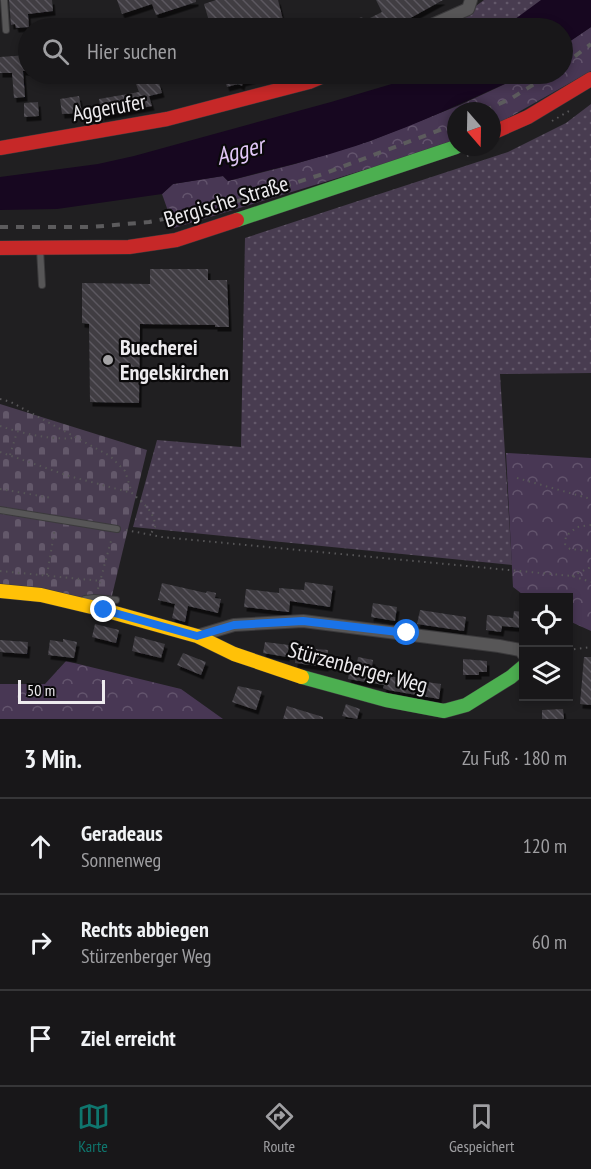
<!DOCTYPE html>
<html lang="de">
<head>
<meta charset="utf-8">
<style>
	body { margin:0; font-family:"PT Sans Narrow",sans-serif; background:#212022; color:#f1f3f6 }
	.controls { position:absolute; right:18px; bottom:18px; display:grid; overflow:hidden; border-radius:0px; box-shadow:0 3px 9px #0003 }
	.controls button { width:54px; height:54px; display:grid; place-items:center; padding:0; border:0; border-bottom:2px solid #363638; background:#181719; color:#f1f3f6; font:30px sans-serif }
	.compass { position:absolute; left:447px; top:102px; width:54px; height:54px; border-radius:50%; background:#181719; box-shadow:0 3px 9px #0003; rotate:160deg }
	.scale { position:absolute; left:18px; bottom:15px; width:87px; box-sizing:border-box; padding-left:6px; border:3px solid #edebee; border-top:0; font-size:16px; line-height:21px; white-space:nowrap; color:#edebee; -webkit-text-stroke:4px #0a090a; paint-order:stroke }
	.stop { position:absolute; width:18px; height:18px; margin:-14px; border:4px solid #1a73e8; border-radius:50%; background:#fff }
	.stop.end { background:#1a73e8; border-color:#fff; box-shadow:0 2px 6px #0008 }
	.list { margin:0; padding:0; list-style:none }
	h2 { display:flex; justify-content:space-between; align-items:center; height:78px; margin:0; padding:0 24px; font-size:26px }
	h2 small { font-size:20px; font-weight:400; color:#9f9fa2 }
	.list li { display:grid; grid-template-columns:39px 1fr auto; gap:18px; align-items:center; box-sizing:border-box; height:96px; padding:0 24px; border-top:2px solid #363638 }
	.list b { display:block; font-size:22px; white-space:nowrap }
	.list p { margin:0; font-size:20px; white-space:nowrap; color:#9f9fa2 }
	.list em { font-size:20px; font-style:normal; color:#9f9fa2 }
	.icon { flex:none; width:33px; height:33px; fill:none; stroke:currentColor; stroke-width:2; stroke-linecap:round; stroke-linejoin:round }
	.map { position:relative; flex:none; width:591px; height:719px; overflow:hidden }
	.search { position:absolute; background:#181719; box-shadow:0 3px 9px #0003; left:18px; right:18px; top:18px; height:66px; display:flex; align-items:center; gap:15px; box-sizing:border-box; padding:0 21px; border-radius:33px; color:#9f9fa2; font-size:22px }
	.sheet { height:366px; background:#181719 }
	nav { display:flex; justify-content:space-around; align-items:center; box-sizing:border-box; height:84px; border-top:2px solid #363638; background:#181719; font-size:16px; color:#9f9fa2 }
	nav a { display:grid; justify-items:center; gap:3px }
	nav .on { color:#0f766e }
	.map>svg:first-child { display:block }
</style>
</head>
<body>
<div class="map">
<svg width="591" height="719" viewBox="0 0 591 719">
	<defs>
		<pattern id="grass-dots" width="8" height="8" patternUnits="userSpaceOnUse" patternTransform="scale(1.5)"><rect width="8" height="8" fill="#483c50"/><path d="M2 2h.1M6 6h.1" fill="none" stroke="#63586a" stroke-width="1.8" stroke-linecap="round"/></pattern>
		<pattern id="forest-crowns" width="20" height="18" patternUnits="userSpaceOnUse" patternTransform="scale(1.5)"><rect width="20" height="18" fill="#483754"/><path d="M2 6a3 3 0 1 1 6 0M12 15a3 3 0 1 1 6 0" fill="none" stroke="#63546d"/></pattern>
		<pattern id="cemetery-stones" width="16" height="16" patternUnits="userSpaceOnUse" patternTransform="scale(1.5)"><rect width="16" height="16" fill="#483c50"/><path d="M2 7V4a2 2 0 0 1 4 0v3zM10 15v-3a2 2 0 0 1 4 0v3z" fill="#63586a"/></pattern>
		<pattern id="building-back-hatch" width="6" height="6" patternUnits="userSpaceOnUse" patternTransform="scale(1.5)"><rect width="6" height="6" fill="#3f3c42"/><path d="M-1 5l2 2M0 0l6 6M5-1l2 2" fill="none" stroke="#5b585e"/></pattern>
		<filter id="shadow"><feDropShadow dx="2.5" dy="4.5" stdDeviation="0" flood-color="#0009"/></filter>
	</defs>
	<rect width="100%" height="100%" fill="#201f21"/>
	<path fill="url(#grass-dots)" d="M484,0H591L563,49L562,28H446Z
		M591,104V373L500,374L512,565L133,527L157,440L241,447L245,238L508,152L566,123Z"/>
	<path fill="url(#forest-crowns)" d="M591,27V71L492,127V111H456V142L174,228L162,194L173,184L223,176L228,181L295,164L370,141L460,105L527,74H562L563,46Z
		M506,453L591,458V631L569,621L568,598L526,597L513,587Z
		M66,661L181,689L223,719H0V684H45Z"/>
	<path fill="url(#cemetery-stones)" d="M0,404L147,450L109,608L0,587Z"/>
	<path fill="#170720" d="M541,0H591V27L563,46L562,28H503Z
		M418,74H527C475,97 423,122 370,141C323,158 275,168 228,181L223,176L173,184L162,194L57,209L0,210V177L98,164L134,156L331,102L395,83Z"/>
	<path fill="url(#building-back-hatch)" filter="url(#shadow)" d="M9,0H52L53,11L28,14L29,27L16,28L15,24L11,25Z
		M117,0H196V2L156,15L152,4L122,14Z
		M216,0H278L285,28H211L204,4Z
		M376,0H443L396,26L397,28H334L362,17L364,21L382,12Z
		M28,55V71H23L25,97L14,98L12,73H0V57Z
		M223,74H265V76L243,82L242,86L238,84L227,87Z
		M155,79L157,84L159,83L162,93L149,96L152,106L102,116L99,99L139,92L136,84Z
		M79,96L82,113L62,114L60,99Z
		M38,102L39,116L24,117V103Z
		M150,269H208V280H227L229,327H215V325L140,324L139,403L90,402L89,324L82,323V283L150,284Z
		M305,582L333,586L330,607L290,601L289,612L244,607L246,589L279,593V588L304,590Z
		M162,583L206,593L207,591L216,593L215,598L221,599L218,613L188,606L185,622L172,618L175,604L158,600Z
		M373,603L397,607L395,621L371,617Z
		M420,610L466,617L464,631L417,624Z
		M514,611L524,612V628L502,626L501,632L486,630L487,615L513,618Z
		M95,624L119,630L116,643L92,637Z
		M135,636L165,644L161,658L132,651Z
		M63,639L77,642L74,658L48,655L50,640L63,642Z
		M0,640L28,642L27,654L0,652Z
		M265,642L289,645L287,657L263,653Z
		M316,649L328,650L326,667L295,663L296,650L316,652Z
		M183,653L206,662L201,675L177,665Z
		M358,657L373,660L371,673L401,678L402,672L413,674L412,680L441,684L439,699L388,690L383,688L384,685L348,679L350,668L356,669Z
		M584,657H591V705L580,704Z
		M463,659L487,661V672H479V675H463Z
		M238,686L262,691L256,710L232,702Z
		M346,704L360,709L357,719L342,716Z
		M287,706L323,717V719H283Z
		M563,709L564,719H542V710Z"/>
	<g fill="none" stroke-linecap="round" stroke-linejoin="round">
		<defs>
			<path id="lane" d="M4,0L6,30
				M40,249L42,285
				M0,510L117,529
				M85,599L94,598L116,600"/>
			<path id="street" d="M425,28L468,9L471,0
				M197,636L234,625L303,621L499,646L520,650L524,655"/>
			<path id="fast" d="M237,220L456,147
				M302,677L386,700L444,711L466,705L511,677L524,666"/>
			<path id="slow" d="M0,591L41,595L104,610L197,636L234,654L302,677"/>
			<path id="jam" d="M492,133L528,117L591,79
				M0,148L167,119L309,82L328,74
				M0,248L129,247L176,240L237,220"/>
		</defs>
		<use href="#lane" stroke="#3b3a3c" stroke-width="8"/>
		<use href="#street" stroke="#3b3a3c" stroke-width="14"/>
		<use href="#fast" stroke="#3b3a3c" stroke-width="15"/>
		<use href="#slow" stroke="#3b3a3c" stroke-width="15"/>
		<use href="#jam" stroke="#3b3a3c" stroke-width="15"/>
		<path stroke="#575658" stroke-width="2" stroke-dasharray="1.5 4.5" stroke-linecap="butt" d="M552,121L571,110
			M467,156L490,148
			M0,399L11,402L110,456L125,471L132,493L148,508L154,518L155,527L150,535
			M0,426C24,434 50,440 76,438
			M0,452L69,476L132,493
			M10,455L17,432
			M517,478L591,499
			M0,489L52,498
			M591,525L577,527L566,536L565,544L570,549L591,551
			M126,530L162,537L572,576L591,582
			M0,571L101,581
			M47,575L55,528
			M572,576L591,567
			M98,589L112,537
			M568,650L591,647"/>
		<use href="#lane" stroke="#575657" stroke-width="6"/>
		<use href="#street" stroke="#575657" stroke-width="12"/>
		<use href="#fast" stroke="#4caf50" stroke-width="14"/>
		<use href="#slow" stroke="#ffc107" stroke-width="14"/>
		<use href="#jam" stroke="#c62828" stroke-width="14"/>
		<path stroke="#5c5b5d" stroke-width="4" stroke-dasharray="8 8" stroke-linecap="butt" d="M562,66L591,44
			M484,111L512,98L550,74
			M0,227H91L149,222L209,210L323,174L456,124"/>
	</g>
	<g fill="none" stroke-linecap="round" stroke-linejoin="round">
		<path stroke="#1a73e8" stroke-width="8" d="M104,610L197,636L234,625L303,621L407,633"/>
	</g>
	<circle fill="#a5a4a6" stroke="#0a090a" stroke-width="2" cx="108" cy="360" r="6"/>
	<g text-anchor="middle" stroke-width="4.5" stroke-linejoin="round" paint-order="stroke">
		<g font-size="22" fill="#edebee" stroke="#0a090a">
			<text transform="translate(109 107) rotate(-10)" y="8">Aggerufer</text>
			<text transform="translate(226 201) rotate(-17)" y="8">Bergische Straße</text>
			<text transform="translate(358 667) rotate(15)" y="8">Stürzenberger Weg</text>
		</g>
		<g font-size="22" font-weight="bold" fill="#edebee" stroke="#0a090a" text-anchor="start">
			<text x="120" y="355">Buecherei<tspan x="120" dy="25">Engelskirchen</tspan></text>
		</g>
		<g font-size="24" font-style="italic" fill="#e2c7f7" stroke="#0a090a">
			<text transform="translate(240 151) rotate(-15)" y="8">Agger</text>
		</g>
	</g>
</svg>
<div class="controls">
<button><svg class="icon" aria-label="locate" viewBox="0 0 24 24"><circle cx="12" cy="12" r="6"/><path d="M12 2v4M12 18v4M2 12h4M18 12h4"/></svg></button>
<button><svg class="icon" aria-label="layers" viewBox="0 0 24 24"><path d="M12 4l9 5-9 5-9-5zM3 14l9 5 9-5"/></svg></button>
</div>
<svg class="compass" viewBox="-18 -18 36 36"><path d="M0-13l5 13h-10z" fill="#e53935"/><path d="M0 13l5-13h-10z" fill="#9f9fa2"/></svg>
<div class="scale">50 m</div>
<div class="stop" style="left:407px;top:633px"></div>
<div class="stop end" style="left:104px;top:610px"></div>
<div class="search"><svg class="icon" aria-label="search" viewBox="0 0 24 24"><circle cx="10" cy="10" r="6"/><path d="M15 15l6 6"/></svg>Hier suchen</div>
</div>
<section class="sheet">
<h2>3 Min.<small>Zu Fuß · 180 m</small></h2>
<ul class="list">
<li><svg class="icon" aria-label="ahead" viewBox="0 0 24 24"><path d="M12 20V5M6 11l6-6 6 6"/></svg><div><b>Geradeaus</b><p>Sonnenweg</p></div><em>120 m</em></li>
<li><svg class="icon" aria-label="right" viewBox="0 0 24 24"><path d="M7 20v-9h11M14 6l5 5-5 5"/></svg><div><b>Rechts abbiegen</b><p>Stürzenberger Weg</p></div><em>60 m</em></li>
<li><svg class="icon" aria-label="arrive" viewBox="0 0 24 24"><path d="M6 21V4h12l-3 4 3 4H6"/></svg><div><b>Ziel erreicht</b></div></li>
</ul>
</section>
<nav>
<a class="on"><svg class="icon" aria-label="map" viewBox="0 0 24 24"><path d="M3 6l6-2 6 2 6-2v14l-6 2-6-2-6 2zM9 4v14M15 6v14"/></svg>Karte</a>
<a><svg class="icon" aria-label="directions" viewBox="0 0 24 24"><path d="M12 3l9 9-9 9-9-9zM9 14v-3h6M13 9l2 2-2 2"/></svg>Route</a>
<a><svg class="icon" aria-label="saved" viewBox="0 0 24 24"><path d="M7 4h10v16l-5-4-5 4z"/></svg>Gespeichert</a>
</nav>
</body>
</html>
